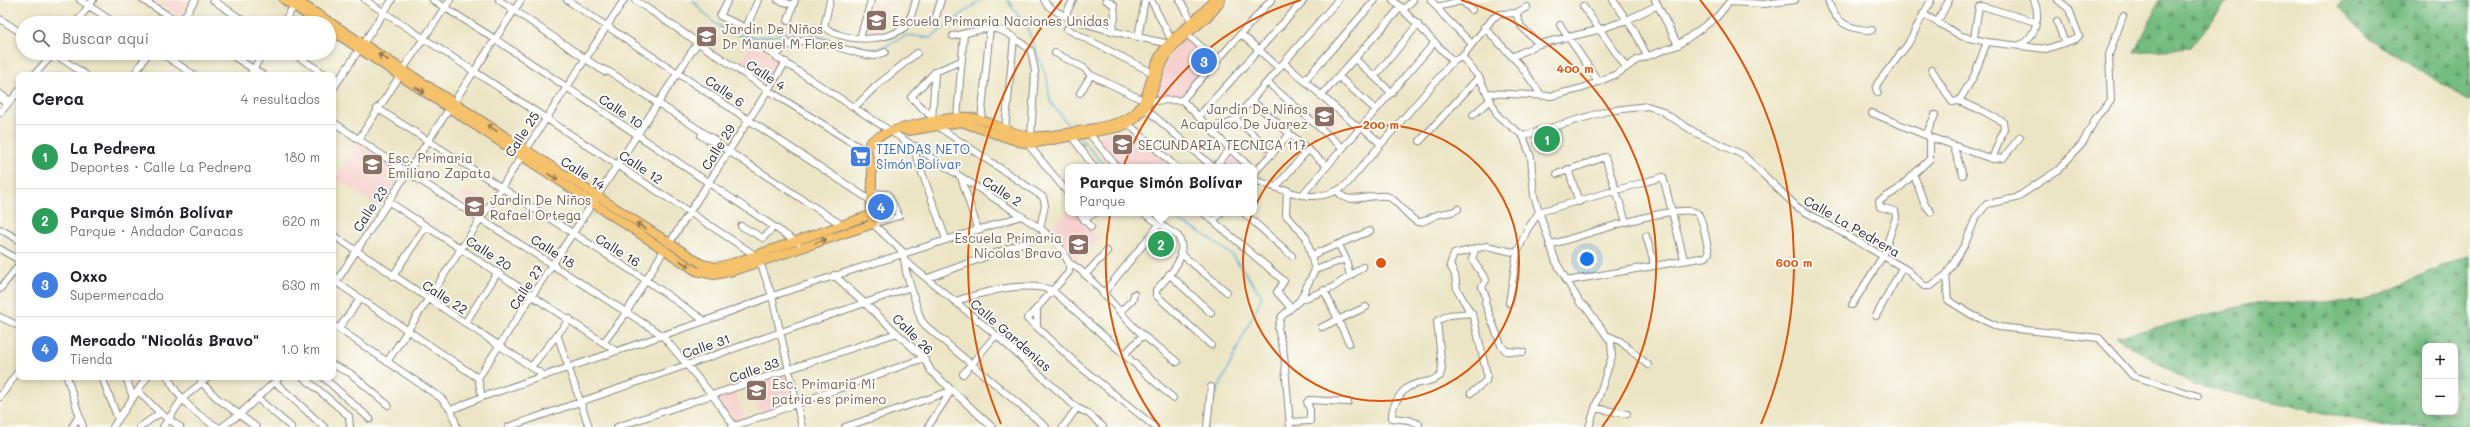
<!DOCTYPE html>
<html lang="es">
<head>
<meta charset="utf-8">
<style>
	body { margin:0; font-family:Mali,sans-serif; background:#f2f2f2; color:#202124 }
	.controls { position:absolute; right:12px; bottom:12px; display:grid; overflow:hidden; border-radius:8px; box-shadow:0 2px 6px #0003 }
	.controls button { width:36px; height:36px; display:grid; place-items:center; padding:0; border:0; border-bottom:1px solid #e0e0e0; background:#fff; color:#202124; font:20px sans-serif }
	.you { position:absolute; left:1587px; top:259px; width:14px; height:14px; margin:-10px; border:3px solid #fff; border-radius:50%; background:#1a73e8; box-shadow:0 0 0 6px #1a73e833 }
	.badge { display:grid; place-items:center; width:26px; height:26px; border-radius:50%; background:#d93025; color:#fff; font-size:13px; font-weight:700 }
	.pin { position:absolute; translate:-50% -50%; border:2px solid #fff; box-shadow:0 1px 4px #0006 }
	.popup { position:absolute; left:1065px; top:164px; width:192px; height:52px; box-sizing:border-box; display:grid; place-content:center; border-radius:8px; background:#fff; filter:drop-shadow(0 1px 3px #0005); font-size:13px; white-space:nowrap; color:#757577 }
	.popup b { font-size:15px; color:#202124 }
	.popup::after { content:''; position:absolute; left:50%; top:100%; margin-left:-8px; border:8px solid transparent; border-top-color:#fff }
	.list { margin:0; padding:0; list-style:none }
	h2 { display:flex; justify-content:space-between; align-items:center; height:52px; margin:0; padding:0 16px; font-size:17px }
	h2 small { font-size:13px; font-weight:400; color:#757577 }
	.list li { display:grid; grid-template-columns:26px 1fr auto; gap:12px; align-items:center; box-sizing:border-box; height:64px; padding:0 16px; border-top:1px solid #e0e0e0 }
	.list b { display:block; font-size:15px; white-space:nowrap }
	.list p { margin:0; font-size:13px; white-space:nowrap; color:#757577 }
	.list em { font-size:13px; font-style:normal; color:#757577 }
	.icon { flex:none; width:22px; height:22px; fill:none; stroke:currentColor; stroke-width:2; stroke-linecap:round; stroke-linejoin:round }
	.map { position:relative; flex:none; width:2470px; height:427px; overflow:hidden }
	.search { position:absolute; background:#fff; box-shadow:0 2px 6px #0003; left:16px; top:16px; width:320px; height:44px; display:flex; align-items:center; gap:10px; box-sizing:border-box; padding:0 14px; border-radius:22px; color:#757577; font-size:15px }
	.panel { position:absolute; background:#fff; box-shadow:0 2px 6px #0003; left:16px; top:72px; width:320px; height:308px; border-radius:8px }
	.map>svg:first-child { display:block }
</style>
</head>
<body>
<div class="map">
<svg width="2470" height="427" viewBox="0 0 2470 427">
	<defs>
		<pattern id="forest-firs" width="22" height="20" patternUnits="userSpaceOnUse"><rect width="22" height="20" fill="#74bc80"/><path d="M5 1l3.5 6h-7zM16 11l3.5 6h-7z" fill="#5f986a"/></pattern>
	</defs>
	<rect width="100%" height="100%" fill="#fdfcf7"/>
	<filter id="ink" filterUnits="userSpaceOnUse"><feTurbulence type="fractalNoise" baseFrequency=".025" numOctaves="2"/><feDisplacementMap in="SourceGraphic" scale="8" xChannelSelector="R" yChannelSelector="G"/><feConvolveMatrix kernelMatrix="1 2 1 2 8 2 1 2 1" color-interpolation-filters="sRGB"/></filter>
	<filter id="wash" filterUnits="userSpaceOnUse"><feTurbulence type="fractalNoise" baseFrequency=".012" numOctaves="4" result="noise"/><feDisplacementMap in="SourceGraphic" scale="16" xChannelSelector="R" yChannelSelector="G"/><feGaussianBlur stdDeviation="0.9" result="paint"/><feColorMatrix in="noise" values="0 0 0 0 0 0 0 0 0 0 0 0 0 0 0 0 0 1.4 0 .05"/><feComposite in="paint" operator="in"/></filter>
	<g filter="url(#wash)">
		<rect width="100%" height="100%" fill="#ece5c5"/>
		<path fill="#f7d0ce" d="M165,0H189L179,15L162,5Z
			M872,3L888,8L880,36L864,31Z
			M1186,37L1213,62L1180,97L1155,95L1169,55Z
			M752,43L783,63L767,88L738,68Z
			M1321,99L1342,117L1328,133L1307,115Z
			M1128,130L1135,135L1172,167H1119L1094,137Z
			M358,144L402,173L380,207L336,178Z
			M1229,152L1247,167H1217Z
			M464,189L484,201L477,213L458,200Z
			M883,195L887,197L895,215L878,220L871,214L874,196Z
			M1068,211V213H1078L1098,239L1073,260L1054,235L1047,231Z
			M784,374L791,402L759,412L750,386Z
			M735,391L744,417L735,421L717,398Z"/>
		<path fill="#90dc98" stroke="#597f6a" d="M1558,129L1560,143L1538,149L1534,135Z"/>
		<path fill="url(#forest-firs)" stroke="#4b6f5e" fill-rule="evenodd" d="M2160,0H2229L2190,48L2135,52Z
			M2343,0H2470V101L2371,40L2338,6Z
			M2470,254V427H2391L2193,385L2116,337L2251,304L2363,301ZM2425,346H2455V412H2425Z"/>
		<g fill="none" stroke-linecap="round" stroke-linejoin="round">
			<path stroke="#55add2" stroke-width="1.5" d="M693,0C711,24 730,39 762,37C778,36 794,30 810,33C830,36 845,49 866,49C886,50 890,42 905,36C912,34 923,38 930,38L981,0
				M1007,0L1027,27L1047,79L1050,101L1072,130
				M1080,138L1106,167
				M1164,213L1205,235L1232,255L1262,296L1213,400"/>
		</g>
	</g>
	<g filter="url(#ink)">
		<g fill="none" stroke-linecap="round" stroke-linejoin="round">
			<defs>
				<path id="minor" d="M80,0L115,23
					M143,0L180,23
					M213,0L247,23
					M365,0L755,255L760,262L772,296L802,427
					M433,0L495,39L798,243
					M499,0L605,72
					M567,0L870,200
					M635,0L768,90L867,152
					M728,0L720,16L746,28L758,0
					M778,0L793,5
					M830,0L824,27C844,42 880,42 901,30C910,25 913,9 916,0
					M1044,0C1053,22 1145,38 1169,44
					M1106,0L1114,5
					M1151,0L1172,41
					M1180,0L1192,22
					M1393,0L1453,61
					M1431,0L1444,16L1472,44
					M1461,0L1472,10
					M1613,0L1635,32L1647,56
					M1655,0L1678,45
					M1828,0C1835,23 1849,30 1872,30
					M1583,6L1626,67
					M1437,7L1461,1
					M1403,10L1413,0
					M1923,14L1961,36L1987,42L2046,49L2076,39L2079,36L2069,9L2058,0
					M1065,16L1073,0
					M2123,16L2109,55L2111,101L2097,116L2082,144L2058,170L2016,198L1987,204L1976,217L1965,244L1946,275L1948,300L1972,315L1999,327L2099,338L2133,376L2198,396
					M0,19L23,34
					M788,21L795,0
					M1938,21L1949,0
					M2057,22L2065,43
					M76,23L93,0
					M180,23L195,0
					M283,23L296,3
					M934,23L941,0
					M1560,25L1599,82
					M1484,27L1520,65L1542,96
					M1067,29L1153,73
					M1111,31L1115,18L1114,5
					M1187,34L1217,61
					M1241,34L1279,68
					M953,36C994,27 996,21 1031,51L1035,71L1031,137
					M1138,37L1145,0
					M1974,37L1979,7L1982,6L2036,22
					M860,38L871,0
					M1987,42L1974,76L1959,101L1983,111L2003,122L2004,129L1992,159
					M1539,44L1598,30L1627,20L1658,5
					M2020,45C2036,37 2041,16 2034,0
					M767,51L1040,228L1058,244L1069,263C1088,271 1118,311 1134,327C1147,340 1163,350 1177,362
					M53,53L86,75
					M161,53L194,75
					M228,53L263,75
					M292,53L326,75
					M1055,53L1084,68L1091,75L1145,101L1182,100L1230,149L1250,167
					M776,56C799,25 837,50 867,55L874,56L885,52
					M1462,57L1493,18L1500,14L1516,13L1527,7
					M1512,57L1539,44L1521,26L1516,13
					M1355,59L1392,93
					M1284,63L1360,129
					M403,69L450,0
					M602,69L610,72L715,140L719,145L842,225
					M1932,70L1952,102L1959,101
					M34,75L54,53
					M134,75L148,53
					M250,75L263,53
					M1375,76L1418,24
					M1339,77L1376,110
					M1305,80L1375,0
					M1267,82L1343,148
					M333,89L392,0
					M1080,93L1091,75
					M1487,93L1551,96L1583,88L1617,74L1637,60L1678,45L1717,17L1729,2L1764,4L1795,0
					M1878,93L1876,89L1877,84L1908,44L1931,0
					M0,94L10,101
					M1321,96L1401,7
					M0,99L8,104
					M1182,100L1271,0
					M1251,100L1327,166
					M454,102L521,0
					M658,103L698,42
					M855,107L876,86L917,53
					M377,108L646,280L705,321
					M1146,109L1213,167
					M0,113L19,91
					M1872,113L1930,137L1992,159L2003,158L2020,137
					M1473,115L1490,100
					M957,117L964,34
					M1198,117L1304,0
					M933,118L911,97L935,72L961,61
					M1235,119L1274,152
					M932,121L935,72
					M981,121L990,27
					M1125,121L1176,167
					M333,122L407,172L662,335L712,395L735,427
					M937,126L1043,197L1045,205L1040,228
					M1209,127L1228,124L1235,119L1338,0
					M1362,127L1381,144
					M1005,130L1014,38
					M1087,131L1117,167
					M1069,133L1094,167
					M1926,135L1935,115
					M701,136L719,145
					M1523,136L1607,111L1647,106L1660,110L1696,133L1743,155L1797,207L1883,256L1907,270L1924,286H1930L1946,275
					M359,139L399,77
					M1420,141L1479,77
					M1027,143L1068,193
					M1953,145L1963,175
					M916,146V156L946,239
					M1215,167L1230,149
					M1568,169L1579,202
					M1557,174L1605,157L1626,222
					M1914,175L1924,203L1931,212
					M961,177L978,230
					M1254,178V173L1290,134
					M1254,180C1286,190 1314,207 1345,186L1453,61L1462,57L1479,77L1498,116L1523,136L1531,157L1534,196L1556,262L1580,303L1587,308L1611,342L1612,356L1589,427
					M1276,187L1307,151
					M1287,190L1286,215L1306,237L1315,270L1300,300
					M1338,191C1346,207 1372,193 1386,196C1395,197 1405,215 1417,222C1426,223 1429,217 1437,215C1445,212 1451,214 1458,209
					M871,193L888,194L899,216L873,224L903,252L906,272L921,320L926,326L1046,427
					M1302,195L1435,42
					M388,201L616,351
					M1079,213L1091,227
					M1143,213L1178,236C1190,256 1169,276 1156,290V295L1211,345
					M1204,213L1284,281L1277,292L1291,308
					M1244,213L1292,256
					M1084,220L1095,213
					M1214,220L1221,213
					M741,226L763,238L774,227
					M0,229L19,240
					M333,235L545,376
					M1646,236L1653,259V266
					M669,244L786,62
					M1549,245C1573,239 1680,201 1697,213C1703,217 1707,245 1709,253L1706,257L1566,281
					M1476,248L1472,259L1486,280L1482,287L1486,297L1485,303L1501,345L1506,351L1523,352
					M0,249L19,260
					M1180,253L1227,292
					M1312,255L1370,231
					M1346,259L1350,276
					M904,260L996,335L1077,408L1088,413L1103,427
					M1069,263V272L1037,308V327L1078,365L1155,427
					M1315,270L1346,259L1339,245
					M1169,274L1211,313
					M834,275L924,358L931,371L992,427
					M1085,275L1107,251
					M393,276L426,226
					M928,278L1047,234
					M333,280L478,378L482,397
					M336,282L449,109
					M0,289L19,265
					M1324,290L1349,343
					M1103,294L1159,225
					M955,301C984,293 1021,280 1052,290L1173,398
					M1509,303L1517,253L1527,230L1539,212L1663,177L1684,259
					M1852,305L1883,256L1896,217L1895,211L1880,207L1879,201L1897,190L1930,159V137
					M1037,308L1027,319L1037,327
					M1120,312L1133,299L1134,294
					M1876,316L1902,268
					M0,317L19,326
					M465,323L498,272
					M333,325L441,398L451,410L457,427
					M1322,327L1366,307
					M339,328L360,299
					M557,334L589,427
					M1606,335L1620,341L1648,365
					M604,342L626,313L664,250
					M1124,355L1143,335
					M387,362L624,0
					M333,365L350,373L388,405
					M531,367L570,319
					M963,374L996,335
					M67,377L83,427
					M102,377L118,419
					M126,377L133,398
					M168,377C177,397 198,417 218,427
					M303,377L349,416L350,427
					M323,377L370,419
					M478,378L656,106
					M201,382L217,398L256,427
					M275,382L324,427
					M138,391L160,413L180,427
					M1471,393L1486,381L1487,375L1474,319L1457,289L1455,275L1450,265L1454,254L1487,246L1517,253
					M0,397L19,370
					M257,398L291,427
					M1595,408L1627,414
					M451,410L482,397L705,321L772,296L1021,216
					M1289,422L1310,421V410L1307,402L1309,400L1348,402
					M1419,424L1409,420L1392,418C1391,408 1399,394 1407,388C1416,381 1430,384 1440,376L1442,369L1437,321L1449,315L1472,313
					M72,427L79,416
					M113,427L147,377
					M140,427L160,413
					M163,427L183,398L209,377
					M222,427L240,414L280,377
					M508,427L911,287
					M617,427L897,333
					M732,427L924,358
					M845,427L951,391
					M928,427L951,391
					M1063,427L1077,408
					M1207,427L1211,387
					M1290,427L1284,354L1278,328L1281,317L1300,300L1332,288L1363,267"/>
				<path id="major" d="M284,0L319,23
					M296,0L702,264L716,267L733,263L870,215
					M329,29L696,271L714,275L733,271L873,224C867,205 875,186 871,167C870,159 865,152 869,144C875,130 952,115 969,117C989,120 1008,133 1029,136C1045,138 1108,127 1124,120C1150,109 1147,81 1158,59C1170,34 1199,22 1213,0
					M905,130L909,131L961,122L1019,142L1031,144L1121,127C1159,111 1149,81 1169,52C1183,32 1209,22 1221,0"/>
			</defs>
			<use href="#minor" stroke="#878480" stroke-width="8"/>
			<use href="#major" stroke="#878480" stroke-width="10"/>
			<use href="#minor" stroke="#fff" stroke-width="6"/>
			<use href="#major" stroke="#f5c16b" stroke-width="8"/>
		</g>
		<defs><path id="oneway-shaft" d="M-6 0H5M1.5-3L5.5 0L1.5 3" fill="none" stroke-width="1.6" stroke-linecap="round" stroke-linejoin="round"/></defs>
		<g stroke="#8c7253">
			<use href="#oneway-shaft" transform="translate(383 57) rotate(-147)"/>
			<use href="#oneway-shaft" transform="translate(420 90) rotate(33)"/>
			<use href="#oneway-shaft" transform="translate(492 128) rotate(-146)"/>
			<use href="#oneway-shaft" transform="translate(553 177) rotate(34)"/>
			<use href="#oneway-shaft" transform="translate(641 226) rotate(-147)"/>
			<use href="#oneway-shaft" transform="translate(821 241) rotate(-18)"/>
			<use href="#oneway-shaft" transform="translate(685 264) rotate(33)"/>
		</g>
	</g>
	<g fill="none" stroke="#de560e" stroke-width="2">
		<circle cx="1381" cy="263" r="138"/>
		<path d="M1160 427A275 275 0 0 1 1301 0M1461 0A275 275 0 0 1 1602 427"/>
		<path d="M1001 424A413 413 0 0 1 1062 0M1700 0A413 413 0 0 1 1761 424"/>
	</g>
	<defs>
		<symbol id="school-square" viewBox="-11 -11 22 22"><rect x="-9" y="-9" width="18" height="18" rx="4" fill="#8d6e63" stroke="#fdfcf7"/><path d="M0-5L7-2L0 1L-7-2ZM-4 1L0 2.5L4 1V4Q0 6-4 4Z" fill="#fff"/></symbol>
		<symbol id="supermarket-square" viewBox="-11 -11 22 22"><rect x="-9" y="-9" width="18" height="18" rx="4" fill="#3f7fe0" stroke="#fdfcf7"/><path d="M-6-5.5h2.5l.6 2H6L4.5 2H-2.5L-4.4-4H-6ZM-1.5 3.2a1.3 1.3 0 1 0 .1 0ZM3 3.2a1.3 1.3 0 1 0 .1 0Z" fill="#fff"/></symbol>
	</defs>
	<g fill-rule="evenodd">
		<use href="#school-square" x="864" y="8" width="25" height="25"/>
		<use href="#school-square" x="694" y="24" width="25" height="25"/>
		<use href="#school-square" x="1312" y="104" width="25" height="25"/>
		<use href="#school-square" x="1110" y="132" width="25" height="25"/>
		<use href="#supermarket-square" x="848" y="144" width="25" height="25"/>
		<use href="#school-square" x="360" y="152" width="25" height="25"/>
		<use href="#school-square" x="462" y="194" width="25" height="25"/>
		<use href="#school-square" x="1066" y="232" width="25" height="25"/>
		<use href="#school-square" x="744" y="378" width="25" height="25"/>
	</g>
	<g text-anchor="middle" stroke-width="4" stroke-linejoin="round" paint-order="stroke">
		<g font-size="13" fill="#785e54" stroke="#fdfcf7" text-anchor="start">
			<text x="892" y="26">Escuela Primaria Naciones Unidas</text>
			<text x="722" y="34">Jardin De Niños<tspan x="722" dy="15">Dr Manuel M Flores</tspan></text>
			<text x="1308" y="114" text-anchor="end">Jardin De Niños<tspan x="1308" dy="15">Acapulco De Juarez</tspan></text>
			<text x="1138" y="150">SECUNDARIA TECNICA 117</text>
			<text x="388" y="163">Esc. Primaria<tspan x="388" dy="15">Emiliano Zapata</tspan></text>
			<text x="490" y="205">Jardin De Niños<tspan x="490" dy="15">Rafael Ortega</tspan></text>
			<text x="1062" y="243" text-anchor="end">Escuela Primaria<tspan x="1062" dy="15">Nicolas Bravo</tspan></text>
			<text x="772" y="389">Esc. Primaria Mi<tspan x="772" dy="15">patria es primero</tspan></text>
		</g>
		<g font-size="13" fill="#22223b" stroke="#fdfcf7">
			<text transform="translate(766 75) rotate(34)" y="5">Calle 4</text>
			<text transform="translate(725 91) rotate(35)" y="5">Calle 6</text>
			<text transform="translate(621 111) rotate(34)" y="5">Calle 10</text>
			<text transform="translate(522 134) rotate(-57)" y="5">Calle 25</text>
			<text transform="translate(718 147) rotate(-58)" y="5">Calle 29</text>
			<text transform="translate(641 167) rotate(34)" y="5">Calle 12</text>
			<text transform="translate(583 173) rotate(33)" y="5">Calle 14</text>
			<text transform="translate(1002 191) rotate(33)" y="5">Calle 2</text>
			<text transform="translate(370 209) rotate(-57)" y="5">Calle 23</text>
			<text transform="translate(1852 226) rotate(30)" y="5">Calle La Pedrera</text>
			<text transform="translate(618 250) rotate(32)" y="5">Calle 16</text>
			<text transform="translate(553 251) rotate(33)" y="5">Calle 18</text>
			<text transform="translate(489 253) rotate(33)" y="5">Calle 20</text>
			<text transform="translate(526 287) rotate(-57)" y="5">Calle 27</text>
			<text transform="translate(445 297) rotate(33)" y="5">Calle 22</text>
			<text transform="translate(913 334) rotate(45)" y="5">Calle 26</text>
			<text transform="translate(1011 335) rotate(41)" y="5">Calle Gardenias</text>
			<text transform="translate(706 346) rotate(-19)" y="5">Calle 31</text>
			<text transform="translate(754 370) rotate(-19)" y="5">Calle 33</text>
		</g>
		<g font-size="13" fill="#366cbe" stroke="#fdfcf7" text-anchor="start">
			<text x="876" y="154">TIENDAS NETO<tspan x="876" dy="15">Simón Bolívar</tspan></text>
		</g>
	</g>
	<circle cx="1381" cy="263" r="6" fill="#de560e" stroke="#fdfcf7" stroke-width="2"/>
	<g font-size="12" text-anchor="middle" font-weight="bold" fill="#de560e" stroke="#fdfcf7" stroke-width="4" stroke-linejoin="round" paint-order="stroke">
		<text x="1575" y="73">400 m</text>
		<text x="1381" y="129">200 m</text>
		<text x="1794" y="267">600 m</text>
	</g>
</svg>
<div class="controls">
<button>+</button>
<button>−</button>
</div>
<div class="you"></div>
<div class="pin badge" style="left:1547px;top:139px;background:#2e9e5b">1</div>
<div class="pin badge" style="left:1161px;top:244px;background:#2e9e5b">2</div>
<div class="popup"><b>Parque Simón Bolívar</b>Parque</div>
<div class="pin badge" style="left:1204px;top:61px;background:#3f7fe0">3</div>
<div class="pin badge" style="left:881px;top:207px;background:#3f7fe0">4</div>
<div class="search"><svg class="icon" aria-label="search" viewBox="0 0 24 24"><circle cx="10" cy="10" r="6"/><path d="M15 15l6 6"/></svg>Buscar aquí</div>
<section class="panel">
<h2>Cerca<small>4 resultados</small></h2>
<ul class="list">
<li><span class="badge" style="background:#2e9e5b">1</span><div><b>La Pedrera</b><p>Deportes · Calle La Pedrera</p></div><em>180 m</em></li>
<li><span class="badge" style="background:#2e9e5b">2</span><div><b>Parque Simón Bolívar</b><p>Parque · Andador Caracas</p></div><em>620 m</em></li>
<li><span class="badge" style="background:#3f7fe0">3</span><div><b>Oxxo</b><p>Supermercado</p></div><em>630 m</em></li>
<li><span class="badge" style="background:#3f7fe0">4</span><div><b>Mercado &quot;Nicolás Bravo&quot;</b><p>Tienda</p></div><em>1.0 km</em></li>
</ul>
</section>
</div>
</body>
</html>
